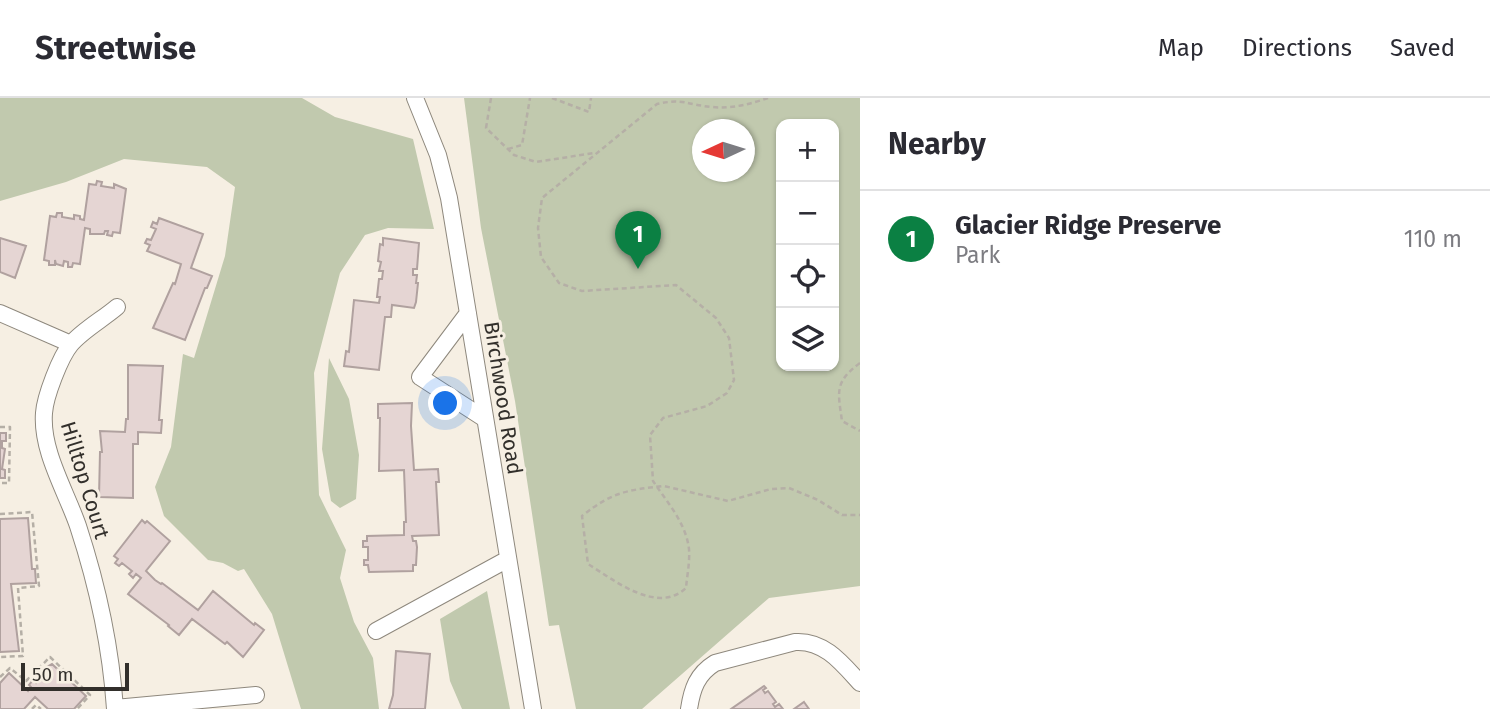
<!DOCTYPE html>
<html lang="en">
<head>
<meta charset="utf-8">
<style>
	body { margin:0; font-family:"Fira Sans",sans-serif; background:#f7f7f7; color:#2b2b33 }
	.controls { position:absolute; right:21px; top:21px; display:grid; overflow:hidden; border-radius:14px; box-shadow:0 2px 5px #0004 }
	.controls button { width:63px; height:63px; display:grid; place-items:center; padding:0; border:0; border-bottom:2px solid #e1e1e2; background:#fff; color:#2b2b33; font:35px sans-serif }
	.compass { position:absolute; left:692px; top:21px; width:63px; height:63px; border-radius:50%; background:#fff; box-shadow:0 2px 5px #0004; rotate:266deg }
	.scale { position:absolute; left:21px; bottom:18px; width:108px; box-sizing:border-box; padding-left:7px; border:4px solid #322f2b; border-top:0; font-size:19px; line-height:24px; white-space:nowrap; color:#322f2b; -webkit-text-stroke:5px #f6efe3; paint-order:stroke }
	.you { position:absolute; left:446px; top:306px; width:24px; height:24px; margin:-18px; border:5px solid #fff; border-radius:50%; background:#1a73e8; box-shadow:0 0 0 10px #1a73e833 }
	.badge { display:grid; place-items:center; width:46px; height:46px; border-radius:50%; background:#0b8043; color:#fff; font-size:23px; font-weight:700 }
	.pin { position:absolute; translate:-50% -58px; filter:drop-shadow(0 2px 4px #0008) }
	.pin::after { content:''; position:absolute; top:37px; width:24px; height:21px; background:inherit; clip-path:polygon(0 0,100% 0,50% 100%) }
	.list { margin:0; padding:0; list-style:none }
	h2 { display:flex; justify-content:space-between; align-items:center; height:91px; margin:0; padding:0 28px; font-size:30px }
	h2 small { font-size:23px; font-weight:400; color:#7c7c81 }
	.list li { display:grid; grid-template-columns:46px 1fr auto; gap:21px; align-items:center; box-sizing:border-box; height:98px; padding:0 28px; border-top:2px solid #e1e1e2 }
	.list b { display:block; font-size:26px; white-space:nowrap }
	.list p { margin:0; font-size:23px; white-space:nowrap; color:#7c7c81 }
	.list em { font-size:23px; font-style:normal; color:#7c7c81 }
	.icon { flex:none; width:38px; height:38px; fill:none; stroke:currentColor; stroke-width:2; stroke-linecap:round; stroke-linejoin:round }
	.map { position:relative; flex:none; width:860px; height:611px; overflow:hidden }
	header { display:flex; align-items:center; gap:42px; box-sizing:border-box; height:98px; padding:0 35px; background:#fff; border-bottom:2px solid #e1e1e2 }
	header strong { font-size:33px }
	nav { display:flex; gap:38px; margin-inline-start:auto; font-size:24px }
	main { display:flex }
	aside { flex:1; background:#fff }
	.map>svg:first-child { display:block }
</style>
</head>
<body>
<header>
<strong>Streetwise</strong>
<nav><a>Map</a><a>Directions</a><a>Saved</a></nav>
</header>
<main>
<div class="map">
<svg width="860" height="611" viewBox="0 0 860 611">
	<rect width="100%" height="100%" fill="#f6efe3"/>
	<path fill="#c1c9ae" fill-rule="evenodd" d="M0,0H302L335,19L413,41L434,131L388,130L365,137L340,175L314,275L319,397L346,452L340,480L354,524L373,560L379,611H301L272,516L244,471L238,473L223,465L208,462L164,418L155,389L171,349L183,256L194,260L225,158L235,89L207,69L124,61L66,84L0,103Z
		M464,0H860V488L769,500L642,611H576L559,527L549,528L515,303L481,130ZM834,26V268H781V26ZM702,32H744V74H702Z
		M329,260L349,301L359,357L356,401L340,410L331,403L322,351Z
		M487,493L510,611H462L450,583L440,521Z"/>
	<path fill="#e5d5d3" stroke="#b0a19f" stroke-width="2" d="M97,83L102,84L101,88L114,90V86L126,91L120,135L113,134L112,138L107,137L108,133H105L104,136H90V131L85,130L80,166L73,165L72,169H68V164L64,163L63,168L56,166L55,162V167H49V163L44,162L50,118L56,119L57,115H62V119L74,121V117L80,118V121L84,122L89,86L96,87Z
		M159,120L203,136L191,170L212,178L207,190H205L185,242L153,230L173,185L175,186L181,166L147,153L150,147L145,145L147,141L151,142L156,131L151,129L153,124L157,126Z
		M0,140L26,148L15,180L0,174Z
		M383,140L419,145L417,171H413V177H417L416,185H418L416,204L414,210L392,207L391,219H385L379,272L344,268L346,253L349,254L354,202L379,205L380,199H377L379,181H382L383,173H379L381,164L378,163L380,146L383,147Z
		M128,267L163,268L159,322H162L161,335L138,334V346H133V400L99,399L100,354H102L100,333L125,334L126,321H128Z
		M412,305L411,328L414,372L438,371L439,384H436L439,437L412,438L413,443H416L417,449L416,467H413V473L369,474L368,467H364V462H368V449H363V443H367V438L404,437V424H406L404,372L379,373L380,320H378V306Z
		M0,335H6V343H2V350L5,351L2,371L5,372V380H0Z
		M28,420L32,471H35L36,485L11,486L19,553L0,554V421Z
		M142,422L145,425L147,423L170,443L146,473L155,482L161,486L162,485L198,512L213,493L254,527L255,525L264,532L243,559L227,544L225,546L192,521L179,537L168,528L169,527L128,496L141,480L136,476L133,480L129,476L132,473L122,465L119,468L115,465L118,461L114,458Z
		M396,553L430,556L425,611H389L393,597Z
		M52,566L86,598L74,611H48L35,599L24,611H0V585L9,575L28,593L31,589L29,587L33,582L36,585L43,576L40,573Z
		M764,588L766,590L763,592L765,595L768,593L776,604L773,606L775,609L779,606L783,611H731Z
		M804,604L809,611H794Z"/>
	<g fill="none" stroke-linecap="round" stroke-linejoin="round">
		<defs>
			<path id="minor" d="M415,0L438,57L449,100L533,611
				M0,215L71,246
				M468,215L420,279L485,321
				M376,533L508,461
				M115,610L256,597
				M115,611C111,550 97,486 78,428C66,393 41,353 44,315C45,299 60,259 71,246C83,232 103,221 117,209
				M689,611C692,591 697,576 715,565L795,544C824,542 842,565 860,585"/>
		</defs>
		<use href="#minor" stroke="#8e887d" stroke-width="18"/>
		<path stroke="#b5afa6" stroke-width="2.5" stroke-dasharray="5 3.5" stroke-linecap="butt" d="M491,0L486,30L514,57L536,64L594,55
			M552,0L589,14L591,0
			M768,0C750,6 732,11 712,9C688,7 684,0 657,6L542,100L538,130L541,159L559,185L582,193L676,187L716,220L729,240L734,282L727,295L707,308L663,320L650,337L653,383C667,404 686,425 689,451C690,464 687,478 686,490C657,517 614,482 588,466L582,418C612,394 627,392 664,388L728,403L771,391L789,390L818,402L842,417H860
			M508,51L522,47L530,0
			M860,265C834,284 838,294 842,323L860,333
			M0,329H10L9,385H0
			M0,416L32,414L39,488L18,490L23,558L0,559
			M0,579L10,570L26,583L50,559L90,597L77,611
			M32,611L36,607L41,611"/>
		<use href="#minor" stroke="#fff" stroke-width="16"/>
	</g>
	<g text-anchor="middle" stroke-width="6" stroke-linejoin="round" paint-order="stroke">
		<g font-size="21" fill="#322f2b" stroke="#f6efe3">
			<text transform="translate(503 300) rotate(81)" y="7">Birchwood Road</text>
			<text transform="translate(85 382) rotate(73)" y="7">Hilltop Court</text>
		</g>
	</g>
</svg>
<div class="controls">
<button>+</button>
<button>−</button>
<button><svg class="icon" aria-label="locate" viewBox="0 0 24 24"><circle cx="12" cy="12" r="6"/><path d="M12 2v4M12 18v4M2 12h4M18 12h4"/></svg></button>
<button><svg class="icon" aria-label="layers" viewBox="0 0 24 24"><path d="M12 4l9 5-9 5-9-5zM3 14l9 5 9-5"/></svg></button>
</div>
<svg class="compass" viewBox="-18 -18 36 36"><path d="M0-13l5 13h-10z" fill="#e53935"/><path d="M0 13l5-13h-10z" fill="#7c7c81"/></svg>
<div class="scale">50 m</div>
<div class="you"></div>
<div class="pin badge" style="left:638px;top:171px">1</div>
</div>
<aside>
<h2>Nearby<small></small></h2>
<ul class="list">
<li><span class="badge">1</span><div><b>Glacier Ridge Preserve</b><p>Park</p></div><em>110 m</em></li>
</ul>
</aside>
</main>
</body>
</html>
